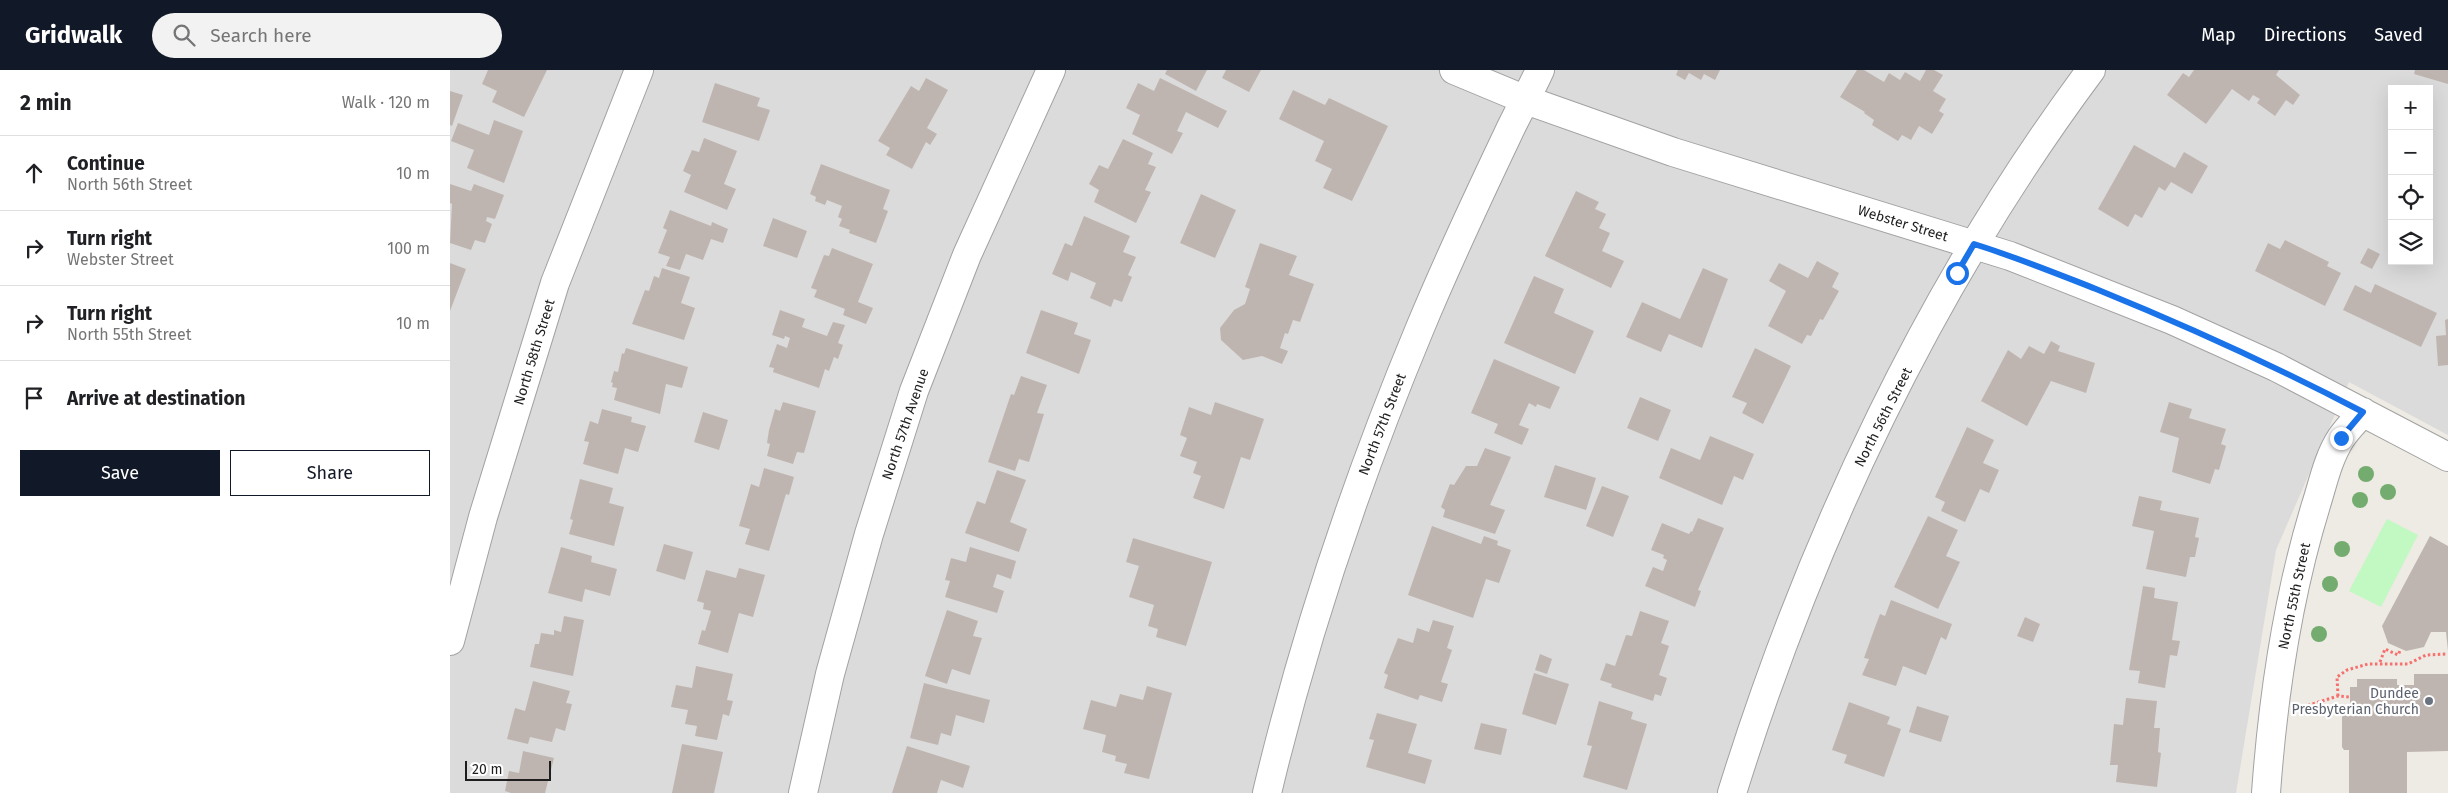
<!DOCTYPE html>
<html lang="en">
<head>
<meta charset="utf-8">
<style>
	body { margin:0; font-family:"Fira Sans",sans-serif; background:#f2f2f2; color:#202124 }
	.controls { position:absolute; right:15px; top:15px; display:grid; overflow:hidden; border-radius:0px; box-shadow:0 5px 20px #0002 }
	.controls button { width:45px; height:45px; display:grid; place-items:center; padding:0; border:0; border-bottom:1px solid #e0e0e0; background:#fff; color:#202124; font:25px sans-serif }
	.scale { position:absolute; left:15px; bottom:12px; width:86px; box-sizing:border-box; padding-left:5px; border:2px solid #1e1e1e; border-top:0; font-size:14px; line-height:18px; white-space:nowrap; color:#1e1e1e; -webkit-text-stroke:4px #fff; paint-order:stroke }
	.stop { position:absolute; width:15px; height:15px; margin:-11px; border:4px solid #1a73e8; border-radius:50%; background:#fff }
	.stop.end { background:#1a73e8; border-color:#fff; box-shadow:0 1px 5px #0008 }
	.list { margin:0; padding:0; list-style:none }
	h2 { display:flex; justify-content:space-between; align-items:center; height:65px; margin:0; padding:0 20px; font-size:21px }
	h2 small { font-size:16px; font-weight:400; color:#757577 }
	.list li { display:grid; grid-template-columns:32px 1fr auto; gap:15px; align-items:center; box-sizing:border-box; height:75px; padding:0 20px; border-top:1px solid #e0e0e0 }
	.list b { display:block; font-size:19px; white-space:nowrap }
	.list p { margin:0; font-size:16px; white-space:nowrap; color:#757577 }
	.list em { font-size:16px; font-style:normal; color:#757577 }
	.actions { display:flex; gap:10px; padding:15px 20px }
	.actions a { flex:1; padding:11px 0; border:1px solid #111827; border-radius:0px; text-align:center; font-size:18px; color:#111827 }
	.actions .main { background:#111827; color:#fff }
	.icon { flex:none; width:28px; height:28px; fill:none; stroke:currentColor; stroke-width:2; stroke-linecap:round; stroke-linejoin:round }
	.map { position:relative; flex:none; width:1998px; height:723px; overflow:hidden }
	header { display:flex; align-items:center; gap:30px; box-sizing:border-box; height:70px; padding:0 25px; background:#111827; color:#fff }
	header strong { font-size:24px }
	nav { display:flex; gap:28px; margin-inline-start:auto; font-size:18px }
	.search { width:350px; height:45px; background:#f2f2f2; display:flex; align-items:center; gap:12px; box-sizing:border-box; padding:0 18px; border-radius:28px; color:#757577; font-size:19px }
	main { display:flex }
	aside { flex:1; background:#fff }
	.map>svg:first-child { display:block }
</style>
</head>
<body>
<header>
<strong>Gridwalk</strong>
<div class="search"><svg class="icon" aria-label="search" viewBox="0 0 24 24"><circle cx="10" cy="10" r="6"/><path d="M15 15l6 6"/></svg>Search here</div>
<nav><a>Map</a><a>Directions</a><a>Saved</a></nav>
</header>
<main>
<aside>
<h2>2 min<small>Walk · 120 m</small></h2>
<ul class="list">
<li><svg class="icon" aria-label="ahead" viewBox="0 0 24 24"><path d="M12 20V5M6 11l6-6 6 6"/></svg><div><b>Continue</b><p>North 56th Street</p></div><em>10 m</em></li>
<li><svg class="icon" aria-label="right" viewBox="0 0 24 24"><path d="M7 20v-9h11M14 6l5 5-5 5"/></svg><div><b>Turn right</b><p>Webster Street</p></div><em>100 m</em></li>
<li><svg class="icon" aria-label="right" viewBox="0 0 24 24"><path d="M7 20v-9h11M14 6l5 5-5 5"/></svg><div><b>Turn right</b><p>North 55th Street</p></div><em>10 m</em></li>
<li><svg class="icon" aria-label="arrive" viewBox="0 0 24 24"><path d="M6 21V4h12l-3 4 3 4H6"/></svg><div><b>Arrive at destination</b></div></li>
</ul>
<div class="actions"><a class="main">Save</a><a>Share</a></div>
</aside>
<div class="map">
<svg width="1998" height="723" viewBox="0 0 1998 723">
	<rect width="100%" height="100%" fill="#eeeae4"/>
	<path fill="#dcdbdb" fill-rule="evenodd" d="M0,0H1998V365L1899,312L1826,480L1786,723H0ZM1942,19H1979V191H1942Z"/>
	<path fill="#c2f8c2" d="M1937,449L1968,465L1931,537L1899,521Z"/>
	<path fill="#bfb5b0" d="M38,0H97L74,47L42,32L47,21L32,14Z
		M717,0H757L746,21L715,4Z
		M776,0H811L799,22L772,8Z
		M1228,0H1270L1265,10L1254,4L1251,10L1239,3L1235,10L1226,5Z
		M1407,0H1414L1434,12L1439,3L1450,10L1455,2L1470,11L1476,0H1484L1493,5L1483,21L1496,29L1489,41L1494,44L1482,64L1469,56L1461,70L1452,65L1448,71L1422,55L1424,50L1414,43L1415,42L1390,27Z
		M1744,0H1829L1826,5L1850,25L1843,35L1836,30L1825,46L1807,33L1810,29L1803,25L1799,31L1782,19L1756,54L1717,25L1733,3L1739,7Z
		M1965,0H1998V14L1964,4Z
		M476,8L498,20L477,58L487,64L480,75L476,72L462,99L436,85L440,78L428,71L461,16L469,21Z
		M710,8L777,41L768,58L736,42L727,61L733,63L722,84L682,64L690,45L676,38L688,13L704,21Z
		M265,13L310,28L307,36L320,40L309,71L252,52Z
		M843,20L875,35L879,28L938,56L902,131L873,118L882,99L865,91L874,71L829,49Z
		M0,21L13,25L2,56L0,55Z
		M44,50L73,61L54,113L17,98L24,80L1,71L8,53L39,65Z
		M254,68L287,81L274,114L286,119L277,140L234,122L241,105L233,101L242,80L249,82Z
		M673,69L703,83L698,94L706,97L695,120L701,122L686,153L644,132L649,120L639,114L649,95L658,99Z
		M1684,75L1725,98L1734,82L1758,96L1742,124L1721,112L1715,121L1709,117L1692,148L1685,144L1678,157L1648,139Z
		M371,94L440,120L433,139L438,141L426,173L399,163L400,160L389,156L392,149L388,147L392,136L377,130L375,135L365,131L366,127L360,124Z
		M0,114L21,121L24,114L54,125L45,149L37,147L36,151L42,154L35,173L25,170L21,180L0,173L2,134L0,133Z
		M1126,121L1149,132L1145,139L1156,144L1149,158L1160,163L1152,181L1174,191L1161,218L1095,186Z
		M751,124L786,140L765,188L730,173Z
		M220,140L261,156L262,152L278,159L273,173L261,169L253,190L236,184L230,200L216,196L220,187L208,183L217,160L213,158Z
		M634,146L680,166L673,182L686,187L678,205L682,207L672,232L664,229L661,237L640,228L646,213L621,202L618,211L602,204L615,173L622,176Z
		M323,148L357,161L347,188L313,176Z
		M1835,170L1879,192L1877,196L1891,203L1875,236L1805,201L1818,173L1830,179Z
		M810,173L847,186L839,205L864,214L850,252L843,250L838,264L835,263L830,278L838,281L832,294L812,286L793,290L771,270L770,258L784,240L795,234L800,219L795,217Z
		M382,178L423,194L408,232L423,238L416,254L393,245L395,239L364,227L367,220L361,218L374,185L379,186Z
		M1918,178L1930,184L1922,199L1910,193Z
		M1367,191L1389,203L1382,217L1389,221L1373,250L1370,249L1361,266L1357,265L1352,274L1318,256L1336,221L1319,211L1329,193L1358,208Z
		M0,193L16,199L0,241Z
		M212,198L240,207L231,233L245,238L234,270L182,254L195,220L199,221L204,206L209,208Z
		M1253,198L1278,209L1252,278L1219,264L1211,282L1176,267L1192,232L1230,249Z
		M1084,206L1114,219L1104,243L1144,261L1125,304L1054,273Z
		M1925,214L1987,243L1971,277L1893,240L1905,215L1921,223Z
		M330,240L355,249L352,257L377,266L383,252L395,255L388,273L393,275L388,289L384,287L379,301L375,299L369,318L323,302L324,298L319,297L327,274L337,278L340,268L335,266L334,269L322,265Z
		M591,240L628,253L624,264L641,270L629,304L576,283Z
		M1998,249V295L1988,296L1986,266L1996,265L1995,250Z
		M1601,271L1610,276L1608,281L1645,293L1636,323L1601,311L1577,356L1531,331L1558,280L1571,289L1579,276L1594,284Z
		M176,278L238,297L232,318L216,314L210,344L164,330L167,318L162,317L163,313L161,312L164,301L168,302L172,283L174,284Z
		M1305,278L1341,296L1313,354L1292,343L1297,333L1282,327Z
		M1044,289L1110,317L1100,339L1087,334L1086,337L1079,333L1069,355L1079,359L1072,375L1044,363L1048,354L1021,343Z
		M571,306L597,315L587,343L594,344L579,392L569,389L565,401L538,392L561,324L564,325Z
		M1190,327L1221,340L1208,371L1177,358Z
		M333,332L366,341L354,383L347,382L343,394L317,386L320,374L317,373L319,360L325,339L330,341Z
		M765,332L814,349L800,390L791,387L774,439L743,428L751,406L743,403L747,392L730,386L737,368L730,365L739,337L761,345Z
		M1719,332L1742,339L1739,348L1776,359L1771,374L1776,376L1769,400L1765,399L1760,414L1722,402L1729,368L1710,362Z
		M152,339L182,347L181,352L196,356L188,382L175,378L168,404L133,394L139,372L134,371L140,351L148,354Z
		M253,342L278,350L269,380L244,372Z
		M1517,357L1544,370L1533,393L1549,400L1539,423L1530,419L1515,452L1491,441L1495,432L1485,427Z
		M1260,366L1304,384L1293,410L1284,406L1272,435L1209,408L1221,378L1250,390Z
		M1035,378L1061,387L1040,435L1055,440L1045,464L993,447L995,440L991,437L1000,414L1004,415L1016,396H1027Z
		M1105,395L1146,408L1136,440L1094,427Z
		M314,398L344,407L339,425L336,424L319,481L295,474L300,459L289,456L301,414L309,417Z
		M547,400L576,410L560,452L577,459L569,482L515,463L527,431L535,434Z
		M130,409L163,418L159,433L174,437L164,476L119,464L123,450L120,449Z
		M1152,416L1179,426L1163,467L1136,456Z
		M1689,426L1712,431L1710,440L1749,448L1745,467L1749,468L1745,487H1740L1736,507L1696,499L1704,461L1682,456Z
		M1478,446L1508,460L1496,486L1510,492L1488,539L1444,517Z
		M1248,448L1274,458L1248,520L1251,521L1245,537L1195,516L1203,497L1213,501L1217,490L1213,488L1214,485L1201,480L1212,453L1239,464L1241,461L1242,462Z
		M982,456L1031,474L1034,466L1048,471L1047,475L1061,480L1049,513L1036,509L1023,548L958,525Z
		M1980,466L1998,476V581L1996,562H1981L1974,577L1956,581L1938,573L1932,556Z
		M683,468L762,492L736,576L706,567L708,559L698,556L704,535L679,527L689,496L676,492Z
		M214,474L243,482L235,510L206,501Z
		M111,477L142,486L141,492L167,499L160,526L135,519L132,532L98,523Z
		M520,477L566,491L561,509L547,504L543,517L554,521L547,543L495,527L500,511L495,510L501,488L516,492Z
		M289,498L315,505L303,547L289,543L278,583L248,574L252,560L255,561L261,541L253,539L254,533L247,531L256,500L286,508Z
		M1693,516L1705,518L1704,528L1728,532L1722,570L1730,571L1727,586L1720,585L1715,618L1688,613L1690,601L1679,600Z
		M1441,530L1502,554L1496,570L1491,567L1476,605L1453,596L1446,616L1412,605L1419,589L1414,588L1424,560L1430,544L1435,546Z
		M497,540L528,551L523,566L532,568L520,605L502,599L497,614L475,606Z
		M1190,541L1219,551L1211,573L1219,576L1209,605L1217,608L1211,626L1205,624L1203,631L1161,617L1162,614L1150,610L1156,593L1165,596L1176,565L1182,566Z
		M114,546L134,550L123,606L80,597L85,574H89L91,563L104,565V560L111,562Z
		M1575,547L1590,554L1583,572L1567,566Z
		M983,550L1004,556L997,578L1002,580L991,612L998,614L992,632L970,625L968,630L934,618L938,605L934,603L948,568L963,573L967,558L979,562Z
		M1090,584L1102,589L1097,604L1085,600Z
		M246,596L283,604L277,630L283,631L279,646L273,644L267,670L245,666L247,656L235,654L238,640L221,637L226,615L242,618Z
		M1084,603L1119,614L1106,655L1072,644Z
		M1964,604H1998V681L1957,682V723H1899V680H1894L1892,677V639H1900V617H1907V609H1947V615H1964Z
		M83,611L120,621L116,633L122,634L115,661L106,658L102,672L80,667L78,674L57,669L65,638L75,641Z
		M474,613L540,630L534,653L506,645L501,666L491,663L488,675L460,668Z
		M697,616L722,623L699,709L674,703L677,694L665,691L666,686L652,682L656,665L633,659L641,630L666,637L670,624L693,630Z
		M1676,628L1707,631L1704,658H1710L1708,682L1711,683L1707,717L1666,712L1668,695H1660L1664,654L1673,655Z
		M1149,631L1183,642L1181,649L1197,654L1177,720L1133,707L1142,676L1137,675Z
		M1399,632L1440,647L1437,654L1451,659L1434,707L1394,693L1397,685L1382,680Z
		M1467,636L1499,646L1491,672L1459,662Z
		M927,643L967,654L958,683L982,690L975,714L916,697L924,670L919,669Z
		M1031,653L1057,659L1051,685L1024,679Z
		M232,674L273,682L264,723H222Z
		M457,676L520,696L513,718L491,710L487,723H442Z
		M73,681L104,688L95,723H61L55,721L59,701L69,703Z"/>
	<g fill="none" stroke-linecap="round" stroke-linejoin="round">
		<defs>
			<path id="minor" d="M1004,0L1076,30L1223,82L1560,186L1722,250L1826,297L1998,387
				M0,571L33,447L105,213L189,0
				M353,723L380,604L419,464L464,321L517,185L601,0
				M817,723C855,563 907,409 970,258C997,193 1027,129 1057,66C1067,44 1080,22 1090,0
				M1282,723C1362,466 1480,216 1641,0
				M1816,723C1823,626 1837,529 1866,435C1873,413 1878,388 1891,368C1897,359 1906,350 1913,342"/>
		</defs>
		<use href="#minor" stroke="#a2a2a2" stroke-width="30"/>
		<path stroke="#f6706e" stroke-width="3" stroke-dasharray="2.5 2.5" stroke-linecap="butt" d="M1930,592L1935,579L1948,585L1951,579
			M1888,626L1887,607L1897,600L1918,594H1958L1976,585L1996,584
			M1853,637L1888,626L1900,627"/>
		<use href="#minor" stroke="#fff" stroke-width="28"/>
	</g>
	<g fill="#73ac6e">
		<circle cx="1916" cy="404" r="8"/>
		<circle cx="1938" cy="422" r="8"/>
		<circle cx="1910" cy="430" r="8"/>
		<circle cx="1892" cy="479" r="8"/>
		<circle cx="1880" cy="514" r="8"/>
		<circle cx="1869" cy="564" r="8"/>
	</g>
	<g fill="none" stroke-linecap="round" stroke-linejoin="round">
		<path stroke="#1a73e8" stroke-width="6" d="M1507,203L1524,174C1566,187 1605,203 1646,219C1737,256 1825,296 1913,342L1891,368"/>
	</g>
	<circle fill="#6b7280" stroke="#fff" stroke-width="2" cx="1979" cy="631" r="5"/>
	<g text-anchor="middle" stroke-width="4.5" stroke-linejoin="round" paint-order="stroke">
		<g font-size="14" fill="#1e1e1e" stroke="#fff">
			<text transform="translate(1453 153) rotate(17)" y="5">Webster Street</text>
			<text transform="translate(84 282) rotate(-73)" y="5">North 58th Street</text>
			<text transform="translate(1433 347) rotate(-63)" y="5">North 56th Street</text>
			<text transform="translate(455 354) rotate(-71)" y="5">North 57th Avenue</text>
			<text transform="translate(932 354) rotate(-69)" y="5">North 57th Street</text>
			<text transform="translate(1844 526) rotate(-78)" y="5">North 55th Street</text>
		</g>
		<g font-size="14" fill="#5b616d" stroke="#fff" text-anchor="end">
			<text x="1969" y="628">Dundee<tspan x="1969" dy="16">Presbyterian Church</tspan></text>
		</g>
	</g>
</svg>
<div class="controls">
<button>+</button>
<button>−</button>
<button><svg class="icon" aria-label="locate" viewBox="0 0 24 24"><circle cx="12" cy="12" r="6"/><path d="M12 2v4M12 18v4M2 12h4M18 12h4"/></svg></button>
<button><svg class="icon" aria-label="layers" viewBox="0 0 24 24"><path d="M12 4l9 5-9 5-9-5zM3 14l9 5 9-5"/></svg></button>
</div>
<div class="scale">20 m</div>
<div class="stop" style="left:1507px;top:203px"></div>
<div class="stop end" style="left:1891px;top:368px"></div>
</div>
</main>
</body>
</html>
